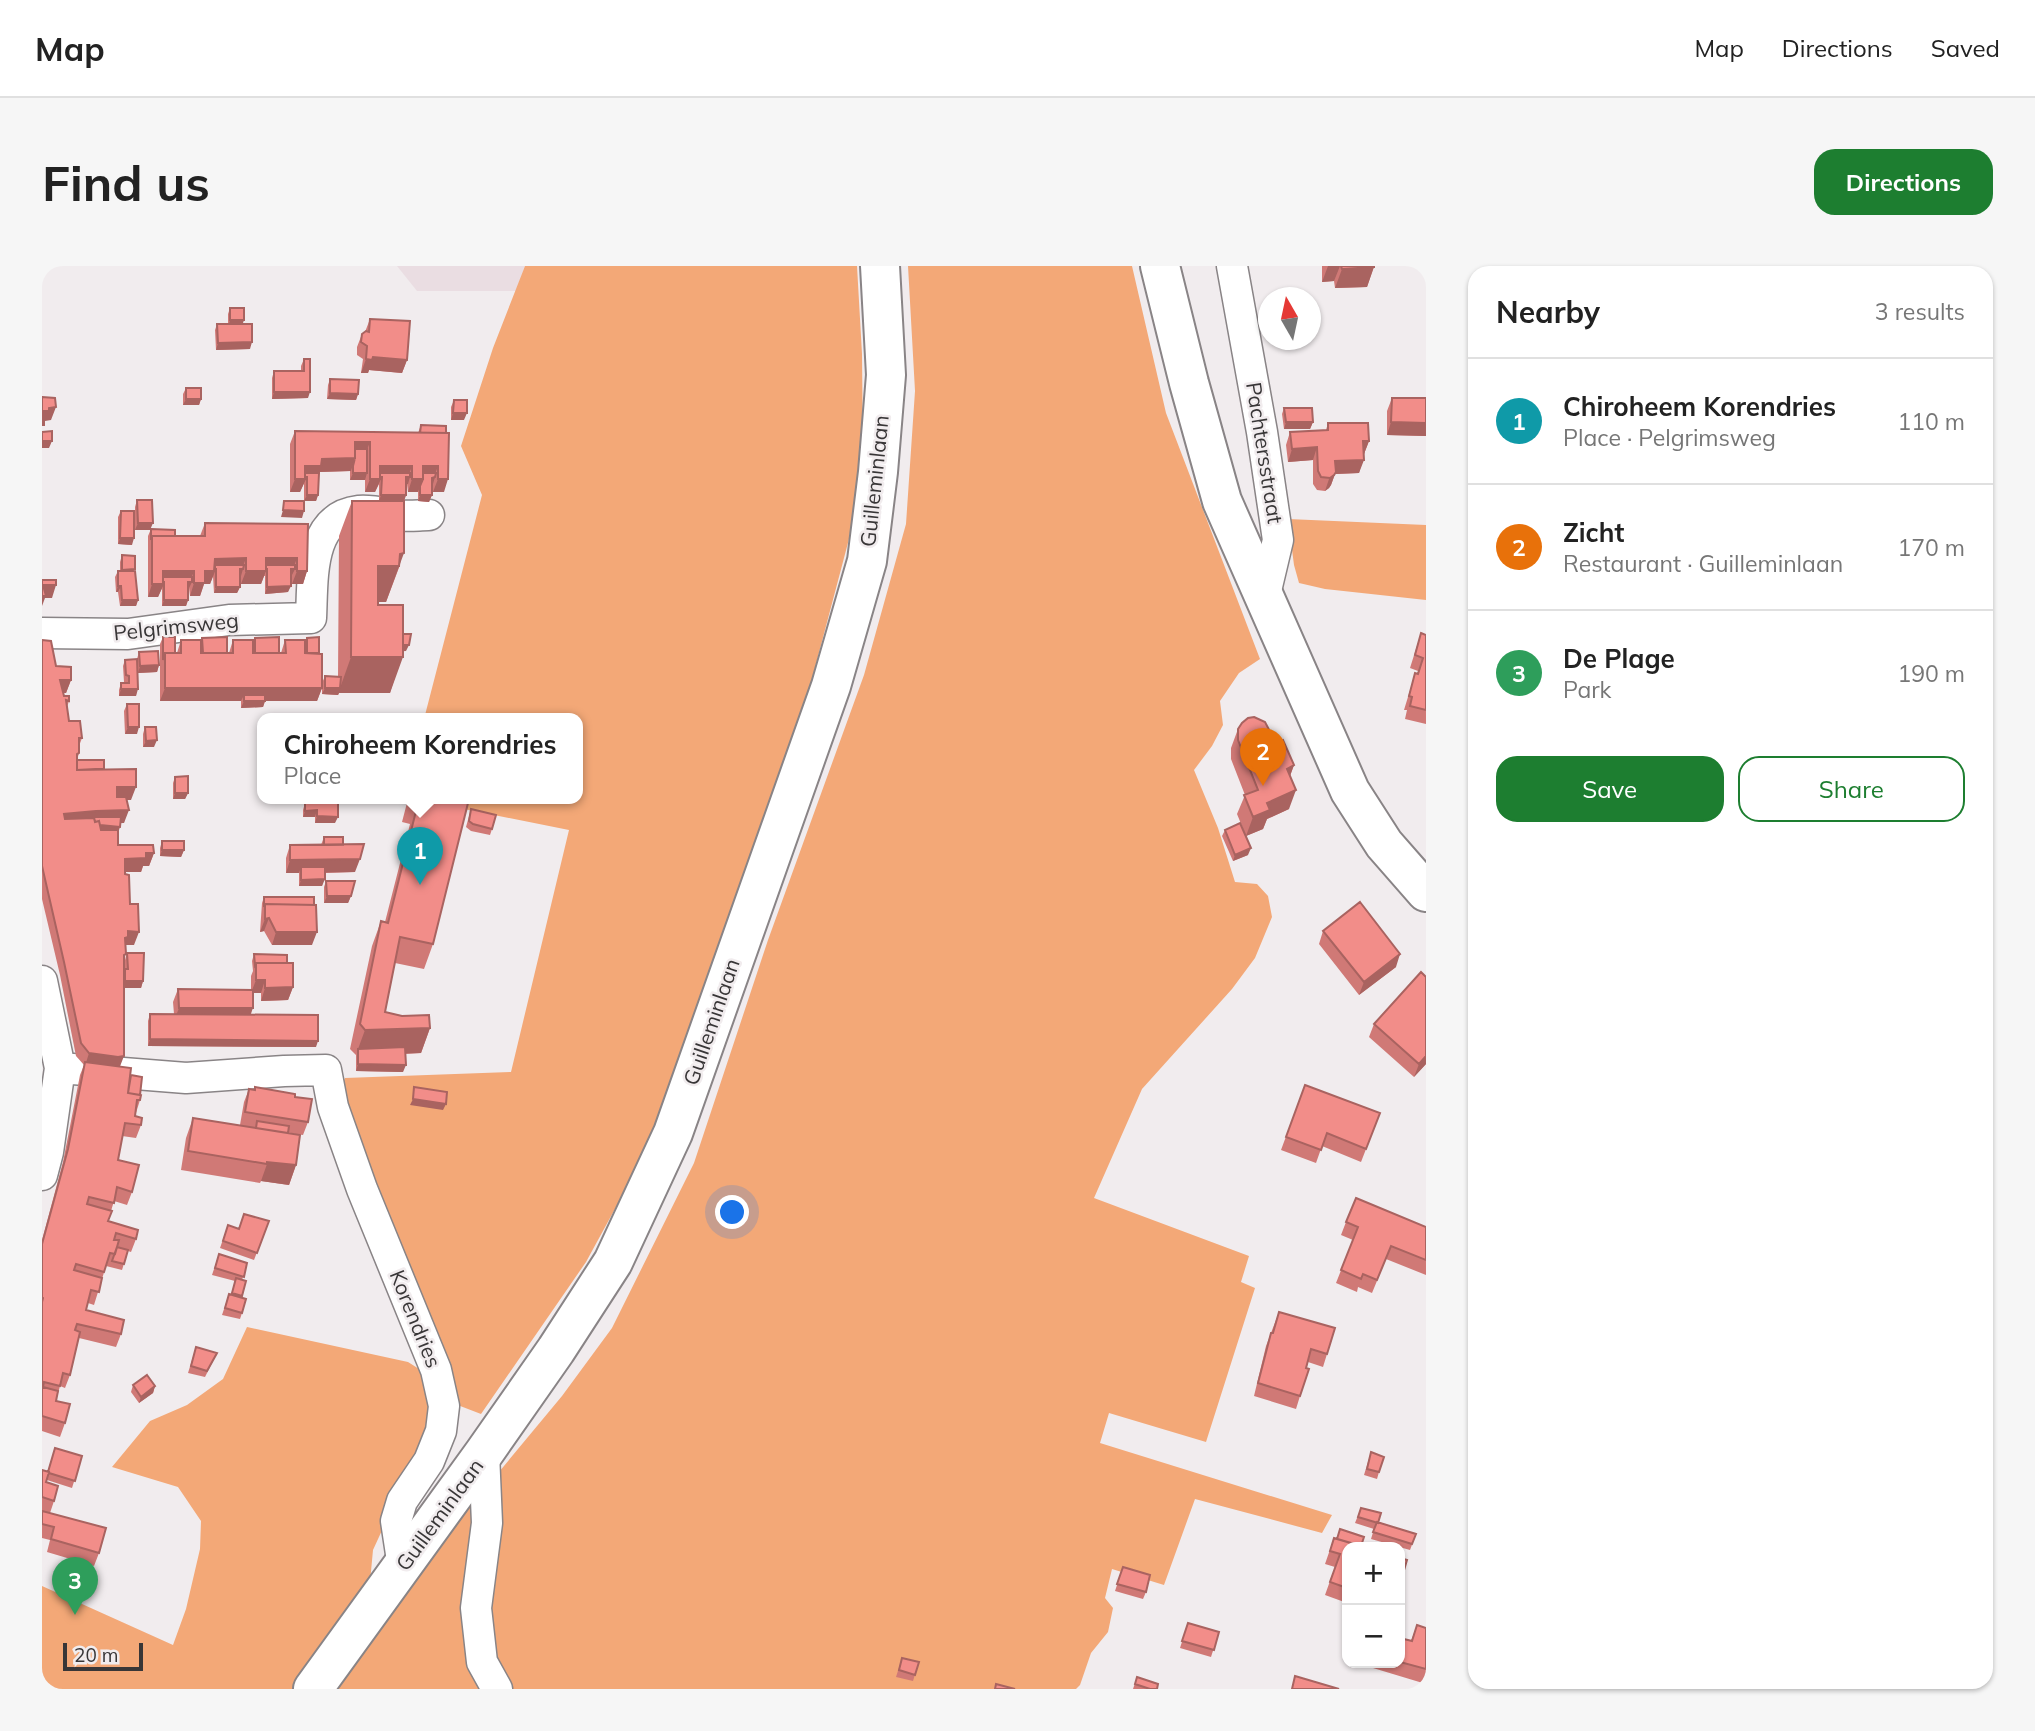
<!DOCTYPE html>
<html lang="en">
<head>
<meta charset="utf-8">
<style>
	body { margin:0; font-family:Mulish,sans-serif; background:#f6f6f6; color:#222 }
	.controls { position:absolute; right:21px; bottom:21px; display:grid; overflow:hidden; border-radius:14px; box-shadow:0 2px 5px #0004 }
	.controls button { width:63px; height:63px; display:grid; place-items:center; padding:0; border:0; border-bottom:2px solid #e0e0e0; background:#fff; color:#222; font:35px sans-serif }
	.compass { position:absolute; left:1216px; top:21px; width:63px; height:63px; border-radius:50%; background:#fff; box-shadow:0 2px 5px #0004; rotate:351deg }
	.scale { position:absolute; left:21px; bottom:18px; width:80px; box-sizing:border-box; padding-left:7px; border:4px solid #383637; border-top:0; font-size:19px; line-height:24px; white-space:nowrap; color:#383637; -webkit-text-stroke:5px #f1ecee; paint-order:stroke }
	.you { position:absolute; left:691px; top:947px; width:24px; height:24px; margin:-18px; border:5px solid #fff; border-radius:50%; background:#1a73e8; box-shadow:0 0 0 10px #1a73e833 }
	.badge { display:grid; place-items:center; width:46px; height:46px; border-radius:50%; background:#1d7e30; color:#fff; font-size:23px; font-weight:700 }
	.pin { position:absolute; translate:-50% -58px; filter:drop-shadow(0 2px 4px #0008) }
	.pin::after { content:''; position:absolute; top:37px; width:24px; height:21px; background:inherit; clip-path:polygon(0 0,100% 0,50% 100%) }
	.popup { position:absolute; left:215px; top:447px; width:326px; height:91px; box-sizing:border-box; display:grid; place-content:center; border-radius:14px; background:#fff; filter:drop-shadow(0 2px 5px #0005); font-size:23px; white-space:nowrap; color:#767676 }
	.popup b { font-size:26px; color:#222 }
	.popup::after { content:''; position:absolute; left:50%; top:100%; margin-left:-14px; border:14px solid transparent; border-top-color:#fff }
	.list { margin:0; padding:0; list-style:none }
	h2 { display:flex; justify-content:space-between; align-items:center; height:91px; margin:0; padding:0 28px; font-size:30px }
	h2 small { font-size:23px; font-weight:400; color:#767676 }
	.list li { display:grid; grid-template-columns:46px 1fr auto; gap:21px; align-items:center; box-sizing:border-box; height:126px; padding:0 28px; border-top:2px solid #e0e0e0 }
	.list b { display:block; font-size:26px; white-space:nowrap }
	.list p { margin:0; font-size:23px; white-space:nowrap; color:#767676 }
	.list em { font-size:23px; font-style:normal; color:#767676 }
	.actions { display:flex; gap:14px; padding:21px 28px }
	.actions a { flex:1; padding:16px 0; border:2px solid #1d7e30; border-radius:21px; text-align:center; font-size:24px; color:#1d7e30 }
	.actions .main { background:#1d7e30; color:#fff }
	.map { position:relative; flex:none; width:1384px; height:1423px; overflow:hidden; border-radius:21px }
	header { display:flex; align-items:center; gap:42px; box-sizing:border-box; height:98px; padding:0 35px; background:#fff; border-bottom:2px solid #e0e0e0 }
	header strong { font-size:33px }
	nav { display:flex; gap:38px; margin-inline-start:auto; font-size:24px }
	.intro { display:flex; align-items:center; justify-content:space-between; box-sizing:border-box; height:168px; padding:0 42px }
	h1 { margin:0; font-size:49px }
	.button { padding:18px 32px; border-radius:21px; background:#1d7e30; color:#fff; font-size:24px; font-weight:700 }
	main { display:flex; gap:42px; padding:0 42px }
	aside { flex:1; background:#fff; border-radius:21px; box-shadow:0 2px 5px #0004 }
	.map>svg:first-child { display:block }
</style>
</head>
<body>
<header>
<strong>Map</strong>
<nav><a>Map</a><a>Directions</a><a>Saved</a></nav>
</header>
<div class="intro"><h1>Find us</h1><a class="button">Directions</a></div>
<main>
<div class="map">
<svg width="1384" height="1423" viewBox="0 0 1384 1423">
	<rect width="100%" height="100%" fill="#f1ecee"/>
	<path fill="#eadde2" d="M355,0H483L474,25H375Z"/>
	<path fill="#f3a877" d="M483,0H815L820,88L821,186L807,273L765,432L687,660L604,886L544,996L439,1148L413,1138L300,837V819L303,812L469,806L527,564L372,533H536V453H382L440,229L419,180L451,82Z
		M866,0H1090L1124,147L1218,393L1197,407L1178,435L1181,459L1170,480L1152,504L1176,562L1193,616L1215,618L1226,630L1230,651L1213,692L1190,723L1100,823L1052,932L1207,990L1199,1016L1213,1022L1164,1176L1067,1147L1058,1177L1290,1249L1280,1267L1153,1233L1122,1319L1070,1303L1063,1332L1071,1342L1066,1366L1049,1387L1038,1419L1034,1423H0V1320L131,1379L144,1343L158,1283L159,1255L136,1221L70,1201L108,1155L145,1139L181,1113L205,1061L366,1096L385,1108L390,1166L353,1236L331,1284L328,1316L349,1336L520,1130L570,1062L652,897L726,674L822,409L864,258L873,125Z
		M1246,253L1384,259V334L1283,323L1257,317L1252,299Z"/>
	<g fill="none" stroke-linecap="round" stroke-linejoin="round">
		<defs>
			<path id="street" d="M1190,0L1220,166L1236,274L1222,333
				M0,367L86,368L187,354L269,352C271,314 266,251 317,245C330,244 342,247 355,249C365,251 377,249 387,249
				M0,715L18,802L6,886L0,909
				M18,802L144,812L242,805L284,804L291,841L320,923L394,1104L402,1140L399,1165L387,1195L360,1235L354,1255L361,1301
				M442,1187L445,1257L434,1342L440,1396L455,1423"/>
			<path id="secondary" d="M1118,0L1147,117L1180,235L1308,525L1342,578L1384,626
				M271,1423L442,1187L514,1084L571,996L631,867L789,420L825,295L836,206L844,109L838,0"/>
		</defs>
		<use href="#street" stroke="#898486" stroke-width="33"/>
		<use href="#secondary" stroke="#898486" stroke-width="42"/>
		<use href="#street" stroke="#fff" stroke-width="30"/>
		<use href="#secondary" stroke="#fff" stroke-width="38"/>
	</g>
	<path fill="#d07976" d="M1280,0H1332L1325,21L1293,22L1292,15L1280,16Z
		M188,42L201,58L208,83L174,84L173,64L175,58H186V48Z
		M328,53L365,94L360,107L327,104L326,107H319L321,93L315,89V81L320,68L323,66Z
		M262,93L266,132L230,133V112L232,105H259V100Z
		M288,113L316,128L314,134L285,133L286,119Z
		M144,122L159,133L157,139H141V128Z
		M1350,132H1384V170L1345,169V145Z
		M412,134L422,154H409V141Z
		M1242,142L1271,156L1268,163H1242L1240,148Z
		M1286,157L1327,175L1322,188L1317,207L1293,208L1289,219L1287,222L1283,225L1275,224L1271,218V194L1246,196L1244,179L1248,166L1284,164Z
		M379,159L404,160L402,226H391V218H390V229L387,236L376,235V226H366L365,218H364V229L362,235L358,299L344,336H336V339L361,368L364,385H361L348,427H297L296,429L280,428V417L283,410L296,411L297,270L310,235H337V218L333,226H323V213L308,214V205L277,206L276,229L274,235H262V217L258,226H248V178L253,165L376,167Z
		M95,234L108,264H93V241Z
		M79,245L90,279L76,278V251Z
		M163,257L266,258L265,305L261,318H250V309L249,310L246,326L223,328V310H222L219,318H199V309L198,310V321L195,327H172L171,310L168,318H162L158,330H148L147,322H146V334L144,340H120V322L116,331H106V270L109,263L133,270H158Z
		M80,289L92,305L96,334L94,340H78L76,326H74L73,311L76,305H78V296Z
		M1379,367L1384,369V458L1363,453L1365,444H1362L1369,421L1373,407L1375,408L1376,405L1368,402Z
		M121,371L133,387H135L139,374L159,375L160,372L185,387H187L191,374L211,375L213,372L239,387L243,374L263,375L265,372L280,422L275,435H223L221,441L199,442V435H118V378Z
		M0,374L14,400L29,414L24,427H21L22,430L27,435L25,441L27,455L40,472L37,480V487L35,494L62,503L89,534H85L82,557H78L76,567V579L112,587L107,600H101L99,606H83L92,679H84L82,707L83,703V694L85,687L101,715L99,722H82L78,801L89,809L98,829V834L93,850L99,859L94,872L80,870L76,894L90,926L85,939L72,935L66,955L94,973L89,986L86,985L80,1004L64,1000L52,1039L46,1037L44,1044L79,1068L74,1081L37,1072L28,1109L23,1122L18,1120L14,1135L23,1157L18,1171L0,1165V974L21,896L38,809L42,799L34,790L18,709L0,633Z
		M97,386L117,399L115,406L96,407L94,430H77V424L79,417H84L82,416L81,400L83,394L95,393Z
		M85,438L95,468H83L82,445Z
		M103,461L112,481H101V468Z
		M1196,463L1252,499L1248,510L1247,543L1225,553L1221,563L1204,570L1195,548L1203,529L1189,493V482Z
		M133,511L146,527L143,533H131V517Z
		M366,533H427L391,678L382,703L353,697L343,746L388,762L379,787L363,788L361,806L314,805V789L308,783L330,680L339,655L343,656L368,558L360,556Z
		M263,537L293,557H273V551H261V544Z
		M429,543L450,563L448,569L429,565L424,561Z
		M1183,564L1206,589L1191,595L1180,570Z
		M282,571L301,579L313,606L283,607L280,620H257V607H244V592L248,579H279Z
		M120,575L142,584L139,591L118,590V582Z
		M284,615L309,630L306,637H282V621Z
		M222,631L270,679H230L222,665L218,666L220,637Z
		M1281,665L1354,701L1317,729L1277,678Z
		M212,688L245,697L251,721L246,734L219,735V727H211L209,749L274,781L106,780V755L108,748H132L131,736L136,723L209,724V710L211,705L210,695Z
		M1384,711V798L1372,811L1327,771L1332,758Z
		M1263,819L1338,847L1319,896L1280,880L1274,897L1239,884Z
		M207,823L253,831L266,856L261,869L246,867L254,899L247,919L219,915L218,917L139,904L144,872L151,852L213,862L198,859L202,836Z
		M227,955L212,994L178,982L186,959L197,963Z
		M1304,956L1384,961V1009L1344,993L1330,1027L1316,1021L1315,1026L1294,1017L1311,974L1299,969Z
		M177,988L205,997L200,1014L204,1015L200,1032V1047L198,1053L180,1049L187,1028L189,1029L193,1015L170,1009Z
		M1237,1046L1285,1088L1281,1101L1266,1096L1258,1130L1254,1143L1212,1130L1224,1080Z
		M154,1081L175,1087L163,1111L146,1107Z
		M91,1119L113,1120L111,1127L97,1137L89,1126Z
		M1329,1186L1337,1206L1335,1213L1322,1209Z
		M40,1190L30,1222L5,1214L4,1216L12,1235L8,1247L57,1287L52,1300L5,1286L8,1274L0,1272V1204L6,1205Z
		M1319,1242L1336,1257L1374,1268L1368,1284L1329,1273L1332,1263L1313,1257Z
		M1292,1272L1295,1273L1305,1281V1337L1283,1329L1293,1301L1283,1298Z
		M1081,1301L1104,1326L1101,1333L1073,1325Z
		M1146,1357L1177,1366L1169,1391L1138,1382Z
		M1375,1359L1384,1362V1418L1331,1402L1333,1397H1358V1372L1369,1375Z
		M860,1392L877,1396L871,1415L854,1411Z
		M1095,1411L1115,1423H1091Z"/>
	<path fill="#a96360" d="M1286,0H1298L1292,15L1280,16Z
		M1332,1L1325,21L1293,22L1300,3Z
		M188,54H202L200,60L186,61Z
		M210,76L208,83L174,84L176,77Z
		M331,91L365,94L360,107L327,104L326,107H319L324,93Z
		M232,126H268L266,132L230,133Z
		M288,127L316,128L314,134L285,133Z
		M144,133H159L157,139H141Z
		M14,141L9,154L3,155L2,158H0L2,145L7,142Z
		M411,147H425L422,154H409Z
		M1244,156H1271L1268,163H1242Z
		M1349,156L1384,157V170L1345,169Z
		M0,175H10L7,182H0Z
		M1321,175H1327L1322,188H1316Z
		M313,176H328L323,189H311Z
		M1275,181L1271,194L1246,196L1250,183Z
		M313,192L309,205L277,206L275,213L265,211L258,226H248L253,213L263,200L280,193Z
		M1322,194L1317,207L1293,208L1289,219L1287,222L1283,225L1293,195Z
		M338,200H370L366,211H368L366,218H362L363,213H339L333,226H323L328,213Z
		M381,200H396L392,211H393L391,218H387L381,213L376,226H366L370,213Z
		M311,207H325L323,214H308Z
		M396,213H406L402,226H391Z
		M265,229H276L274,235H262Z
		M339,229H364L362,235H337Z
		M378,229H390L387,236L376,235Z
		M241,244L262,245L260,252L239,251Z
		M96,257H111L108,264H93Z
		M78,272H92L90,279L76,278Z
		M362,287L344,336H323L336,300L358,288Z
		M204,292L200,303H201L199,310L174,303L168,318H162L158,330H148L152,317L173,293Z
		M224,292H255L251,303H253L250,309L246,310L248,305H224L219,318H199L204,305Z
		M121,305H152L148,316H150L147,322H143L145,318H122L116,331H106L110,318Z
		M255,305H265L261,318H250Z
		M1,319H14L10,332H3L0,340V323Z
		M76,320H79L76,326H74Z
		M249,320L246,326L223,328L225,321Z
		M174,321H198L195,327H172Z
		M80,334H96L94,340H78Z
		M122,334H146L144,340H120Z
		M351,379H367L364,385L348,386Z
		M309,391H361L348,427H297L296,429L280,428L283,422H298Z
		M117,399L115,406L96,407L98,400Z
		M18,414H29L24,427H13Z
		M123,422H280L275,435H223L221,441L199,442L202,435V429L199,435H118Z
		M79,423H96L94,430H77Z
		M86,461H97L95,468H83Z
		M115,474L112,481H101L104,475Z
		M1252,499L1245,518V503Z
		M75,521H94L89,534H70Z
		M1254,524L1247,543L1225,553L1221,563L1204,570L1211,551L1225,537Z
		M133,527H146L143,533H131Z
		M247,533H262L261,535L246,536Z
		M87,544L82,557L49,558L18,561L22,548L54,545Z
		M275,544L273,551H261L263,545Z
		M275,550L296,551L293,557H273Z
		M52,559L78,561L76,567L50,565Z
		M1209,582L1206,589L1191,595L1193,589Z
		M120,584H142L139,591L118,590Z
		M104,587H112L107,600H101L99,606H78L83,593Z
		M318,593L313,606L259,607V601L257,607H244L248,594Z
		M283,613L280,620H257L259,614Z
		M285,630H309L306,637H282Z
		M227,652L222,665L218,666L223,653Z
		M86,665L97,666L92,679H84L83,672Z
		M234,666H275L270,679H230Z
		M1358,688L1354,701L1317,729L1322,716Z
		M214,714H223L219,727H209Z
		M83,715H101L99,722H81Z
		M251,721L246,734L219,735L223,722Z
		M137,742H211L206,755H132Z
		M388,762L379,787L316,789V783L323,764Z
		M108,773L276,775L274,781L106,780Z
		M47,787L82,790L77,803L43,800Z
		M1384,790V798L1372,811L1377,798Z
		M316,798L364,799L361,806L314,805Z
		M371,833L404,838L401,844L368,839Z
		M225,896L254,899L247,919L219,915L225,898Z
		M113,1120L111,1127L97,1137L99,1131Z"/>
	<path fill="#f28d89" stroke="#a96360" stroke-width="2" d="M1299,0H1332V1L1300,3Z
		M188,42H202V54H188Z
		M328,53L368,55L365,94L331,91L330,94L324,93L325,80L319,76L320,68L324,65L327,66Z
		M175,58H210V76L176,77Z
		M262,93H268V126H232V105H262Z
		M288,113L317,114L316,128L288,127Z
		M144,122H159V133H144Z
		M0,131L13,132L14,141L7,142V145H2V159H0Z
		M1350,132H1384V157L1349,156Z
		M412,134H425V147H411Z
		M1242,142H1270L1271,156H1244Z
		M1286,157H1326L1327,175H1321L1322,194L1293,195L1294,206L1292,209L1288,212L1279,211L1276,205L1275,181L1250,183L1248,166L1286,164Z
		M379,159L404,160V167H378Z
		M10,165V175H0V166Z
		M253,165L407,167L406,213H396V200H381V213H370V200H338V213H328V176H313V192L280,193L279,200H263V213H253Z
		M313,183H325V207H311V200L313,192Z
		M263,207H277L276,229H265V211H263Z
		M338,207H368V211H364V229H339L340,211H338Z
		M381,207H394L393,211L390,212V229H378V220L381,213Z
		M95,234H110L111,257H96Z
		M242,235H262V245L241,244Z
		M310,235H362V287L358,288L357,300H336V339H361V391H309Z
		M79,245H92V272H78Z
		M163,257L266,258L265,305H255V292H224V305H204V292L173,293L172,305H163V317H152V305H121V318H110V270H163Z
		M109,263L133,264V270H110L109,274Z
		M80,289L93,290V303L80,304Z
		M173,299H202L201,303H198V321H174V303H173Z
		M224,299H253V303H249V320L225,321V303H224Z
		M76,305H93L96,334H80L79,320H76Z
		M121,311H150V316H146V334H122V316H121Z
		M0,314H14V319H1L4,330H0Z
		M1379,367L1384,369V444L1368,440L1370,431L1367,430L1373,407L1376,408L1381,392L1373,389Z
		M361,368H369L367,379H361Z
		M121,371H133V387H123L121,394Z
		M185,371V387H161L160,372Z
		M237,371V387H213V372Z
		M277,371V387H265V372Z
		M0,374L9,375L14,400L29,401V414H18L22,430H27V435L24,434L27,455H38L40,472H37V487L35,488V504L94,503V521H75V531H84L87,544L54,545L22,548L23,553L52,552L53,556L57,555L59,564H76V579H111L112,587H104V592L83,593V608L87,609L88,638H96L97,666L86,665V671L83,672L84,688L82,689V790L76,791L47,787L39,777L22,696L0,600Z
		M139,374H159V387H191V374H211V387H244L243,374H263V387L280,388V422H123V387H139Z
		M116,385L117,399L98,400L97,386Z
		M95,393L96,423H79V417H87V410L84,409L83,394Z
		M283,410L299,411L298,422H283Z
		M202,429H223V435H202Z
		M85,438H97V461H86Z
		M1212,451L1223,456L1234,477L1241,474L1252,499L1245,503L1254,524L1225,537L1228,544L1211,551L1202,529L1216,524L1196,474V463L1200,457L1206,452Z
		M103,461H114L115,474L104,475Z
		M35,494H62V503L35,504Z
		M146,510V527H133V511Z
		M377,533H427L391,678L358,671L343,746L360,750L387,749L388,762L323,764L318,758L339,655L346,657Z
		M263,537H296V551L275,550V544L263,545Z
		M429,543L454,549L450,563L431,558L427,555Z
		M52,551H79L78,561L58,559L57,555L53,556Z
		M1198,557L1209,582L1193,589L1183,564Z
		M282,571H301V579H282Z
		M120,575H142V584H120Z
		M322,578L318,593L248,594V579Z
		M259,601H283V613L259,614Z
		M284,615H313L309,630H285Z
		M222,631H272V639L223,638L222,641Z
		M1318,636L1358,688L1322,716L1281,665Z
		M223,638L274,639L275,666H234L227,652L223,653Z
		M85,687H102L101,715H83V703H86Z
		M212,688L245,689V697H214L213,699Z
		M214,697H251V721L223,722V714H214Z
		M1379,706L1384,711V790L1377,798L1332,758Z
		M136,723L211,724V742H137Z
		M108,748L276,749V775L108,773Z
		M363,781L364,799L316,798V783Z
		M43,796L89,802L86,827L99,829L98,834H95L93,850L100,852L99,859L83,857L76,894L97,899L90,926L75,921L72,937L47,931L45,938L70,945L66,955L96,964L94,973L74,967L72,974H77L73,988L68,987L62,1006L34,998L32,1004L60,1012L57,1026L49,1024L44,1044L82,1054L79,1068L35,1058L33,1064L38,1066L28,1109L21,1107L18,1120L2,1116L1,1121L16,1125L14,1135L28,1138L23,1157L0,1150V1036L1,1032L0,1031V978L26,883Z
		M89,809L100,811L98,829L86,827Z
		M1263,819L1338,847L1324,883L1285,867L1279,884L1244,871Z
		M213,821L253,828V831L270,833L266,856L203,846L207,823L213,824Z
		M372,821L405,826L404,838L371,833Z
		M151,852L258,869L254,899L225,896V898L146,885Z
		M215,855L247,860L246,867L214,862Z
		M1314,932L1384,961V994L1349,980L1335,1014L1321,1008L1319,1013L1299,1004L1316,961L1304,956Z
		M202,948L227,955L215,987L181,975L186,959L197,963Z
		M75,981L86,984L82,998L70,995Z
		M177,988L205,997L202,1011L173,1002Z
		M194,1012L204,1015L200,1030L190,1027Z
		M187,1028L204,1033L200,1047L183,1042Z
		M1237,1046L1293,1062L1285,1088L1269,1083L1264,1102L1267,1103L1258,1130L1216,1117L1229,1067H1231Z
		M154,1081L175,1087L165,1105L149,1100Z
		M105,1109L113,1120L99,1131L91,1119Z
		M13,1182L40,1190L33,1215L7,1207L6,1206Z
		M1329,1186L1342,1191L1337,1206L1325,1203Z
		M0,1204L7,1206L4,1216L16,1220L12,1235L0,1231Z
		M1319,1242L1339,1247L1336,1257L1316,1251Z
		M0,1245L64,1262L57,1287L9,1273L12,1261L0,1258Z
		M1335,1256L1374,1268L1370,1278L1331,1266Z
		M1298,1263L1322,1271L1319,1280L1295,1273Z
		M1292,1272L1323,1281H1305V1322L1288,1316L1298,1288L1288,1285Z
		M1358,1292L1365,1294L1358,1318Z
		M1081,1301L1108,1309L1104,1326L1075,1318Z
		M1146,1357L1177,1366L1172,1384L1140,1375Z
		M1375,1359L1384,1362V1403L1358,1396V1372L1370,1375Z
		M860,1392L877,1396L873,1409L857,1404Z
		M1253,1410L1297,1423H1250Z
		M1095,1411L1116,1418L1115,1423H1108L1093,1418Z
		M954,1418L973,1423H953Z"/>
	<g text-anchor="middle" stroke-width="5" stroke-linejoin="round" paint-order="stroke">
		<g font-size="21" fill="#383637" stroke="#f1ecee">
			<text transform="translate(1222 187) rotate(81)" y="7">Pachtersstraat</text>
			<text transform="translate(833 215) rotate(-84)" y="7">Guilleminlaan</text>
			<text transform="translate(134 361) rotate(-6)" y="7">Pelgrimsweg</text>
			<text transform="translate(670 756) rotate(-71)" y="7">Guilleminlaan</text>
			<text transform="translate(373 1053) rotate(68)" y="7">Korendries</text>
			<text transform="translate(398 1249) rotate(-54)" y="7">Guilleminlaan</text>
		</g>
	</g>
</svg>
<div class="controls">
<button>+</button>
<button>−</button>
</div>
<svg class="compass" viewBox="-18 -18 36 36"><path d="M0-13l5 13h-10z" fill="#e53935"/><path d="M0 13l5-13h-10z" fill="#767676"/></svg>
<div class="scale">20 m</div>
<div class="you"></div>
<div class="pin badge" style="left:378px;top:619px;background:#0f9aa8">1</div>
<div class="popup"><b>Chiroheem Korendries</b>Place</div>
<div class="pin badge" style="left:1221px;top:520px;background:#e8710a">2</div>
<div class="pin badge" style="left:33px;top:1349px;background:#2e9e5b">3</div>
</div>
<aside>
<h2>Nearby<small>3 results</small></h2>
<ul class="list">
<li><span class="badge" style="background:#0f9aa8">1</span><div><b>Chiroheem Korendries</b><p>Place · Pelgrimsweg</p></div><em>110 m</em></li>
<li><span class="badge" style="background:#e8710a">2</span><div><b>Zicht</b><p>Restaurant · Guilleminlaan</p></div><em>170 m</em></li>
<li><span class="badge" style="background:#2e9e5b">3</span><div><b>De Plage</b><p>Park</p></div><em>190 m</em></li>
</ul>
<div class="actions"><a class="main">Save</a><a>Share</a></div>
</aside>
</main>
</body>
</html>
